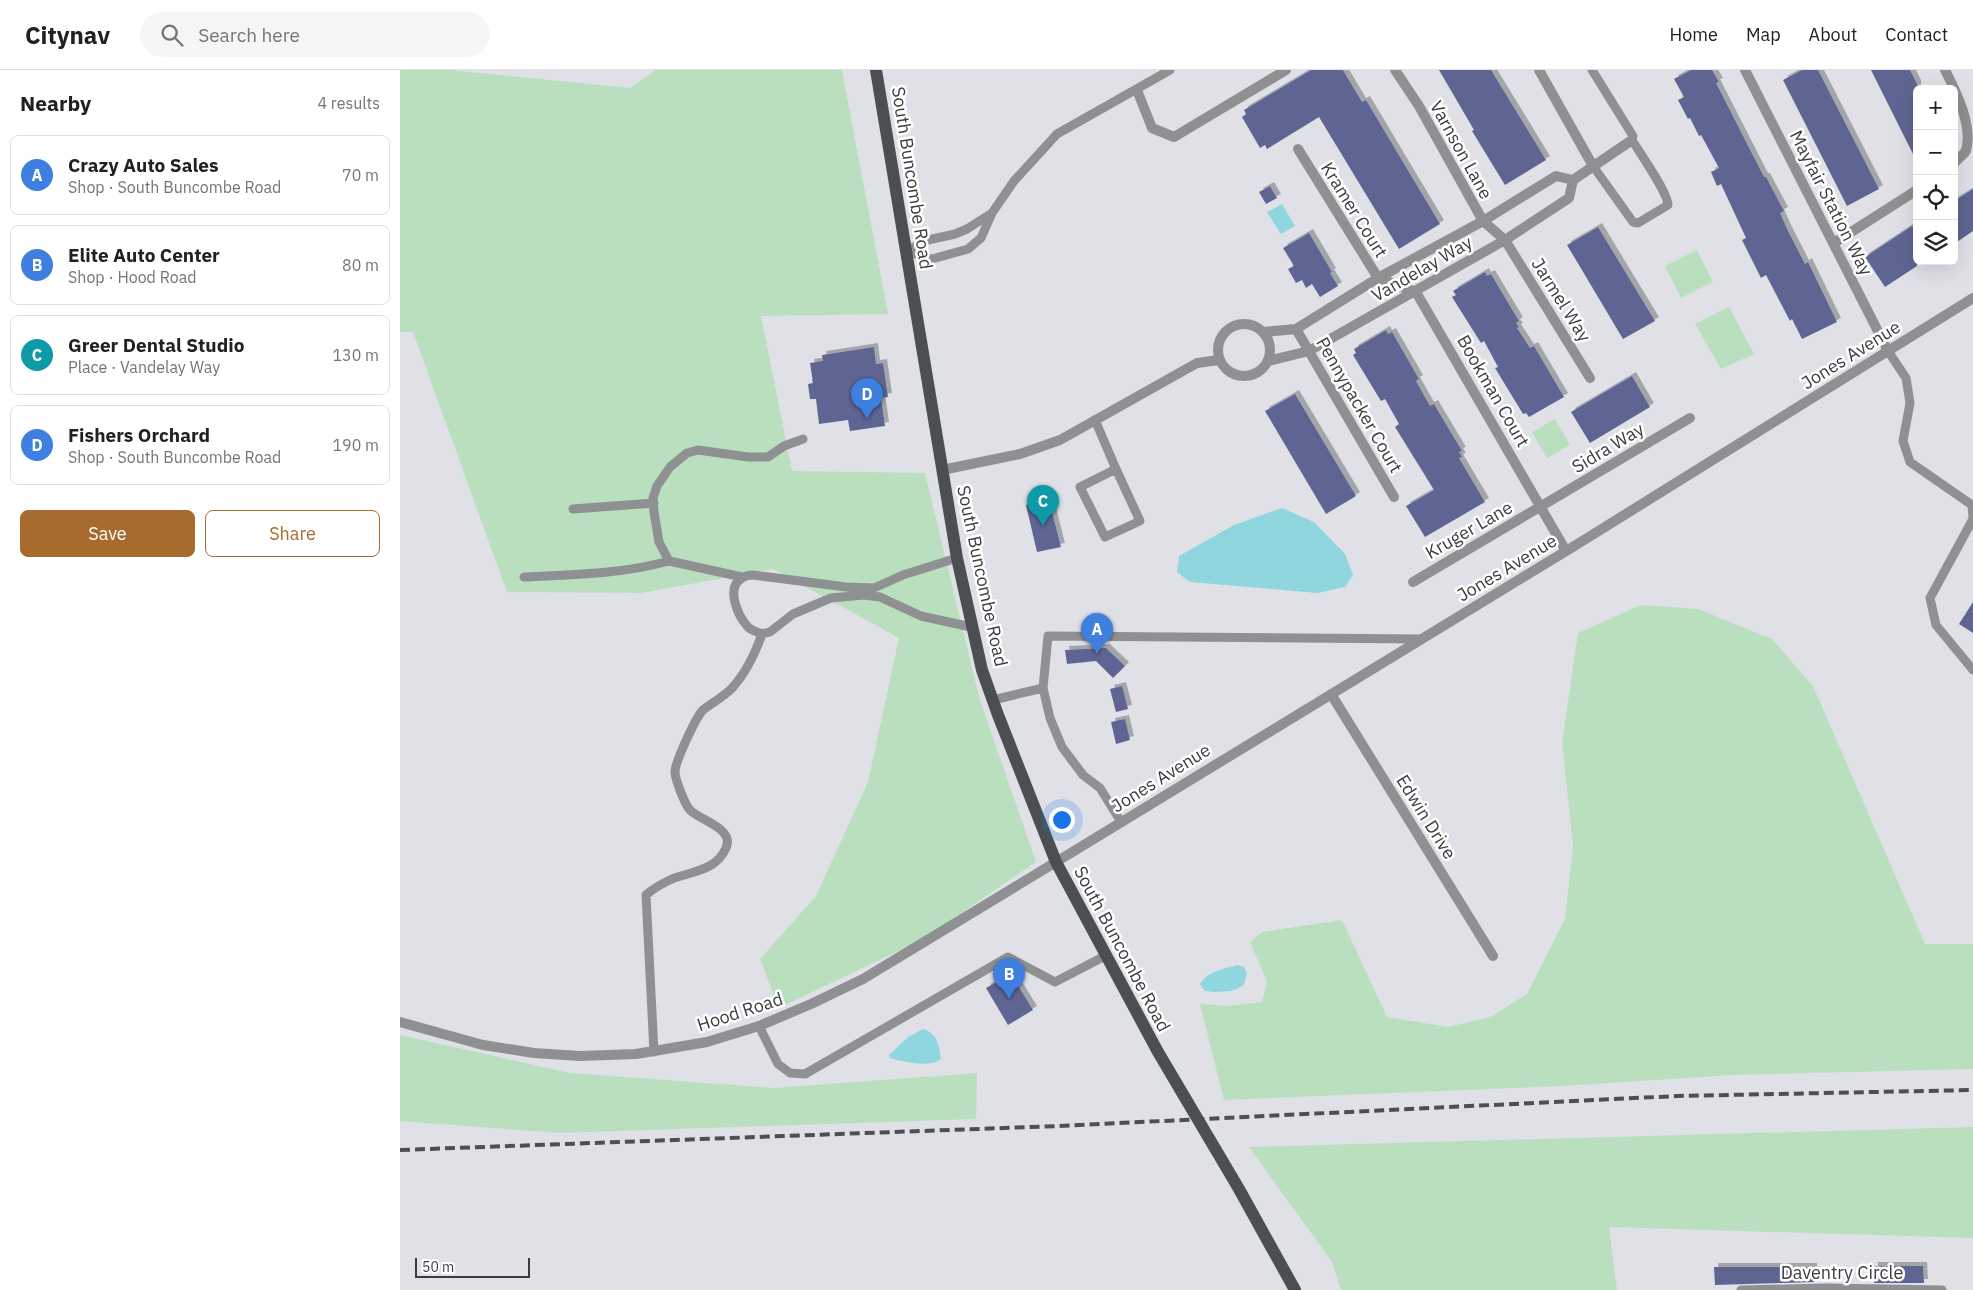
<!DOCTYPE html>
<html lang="en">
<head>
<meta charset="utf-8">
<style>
	body { margin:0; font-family:"IBM Plex Sans",sans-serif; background:#f6f6f6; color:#202124 }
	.controls { position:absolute; right:15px; top:15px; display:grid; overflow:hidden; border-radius:8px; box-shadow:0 5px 20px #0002 }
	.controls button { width:45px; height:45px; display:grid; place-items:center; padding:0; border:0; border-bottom:1px solid #e0e0e0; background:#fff; color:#202124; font:25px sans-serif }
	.scale { position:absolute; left:15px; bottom:12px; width:115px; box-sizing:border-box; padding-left:5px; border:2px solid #3c3c3e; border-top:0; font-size:14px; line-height:18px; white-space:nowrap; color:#3c3c3e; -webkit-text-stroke:4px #fff; paint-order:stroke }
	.you { position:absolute; left:661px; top:749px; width:18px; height:18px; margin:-12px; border:4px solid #fff; border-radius:50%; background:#1a73e8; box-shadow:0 0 0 8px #1a73e833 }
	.badge { display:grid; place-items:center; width:32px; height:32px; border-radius:50%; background:#a76c2d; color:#fff; font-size:16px; font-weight:700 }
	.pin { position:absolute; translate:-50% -41px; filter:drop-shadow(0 1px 2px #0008) }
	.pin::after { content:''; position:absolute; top:26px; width:18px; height:15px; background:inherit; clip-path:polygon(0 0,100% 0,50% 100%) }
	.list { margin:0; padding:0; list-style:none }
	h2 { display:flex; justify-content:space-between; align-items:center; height:65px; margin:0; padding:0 20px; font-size:21px }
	h2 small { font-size:16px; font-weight:400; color:#757577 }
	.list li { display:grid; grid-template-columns:32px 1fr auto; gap:15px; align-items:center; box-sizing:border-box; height:80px; margin:0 10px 10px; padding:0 10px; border:1px solid #e0e0e0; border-radius:8px }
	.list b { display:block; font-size:19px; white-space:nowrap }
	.list p { margin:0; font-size:16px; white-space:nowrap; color:#757577 }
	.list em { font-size:16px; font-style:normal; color:#757577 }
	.actions { display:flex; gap:10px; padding:15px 20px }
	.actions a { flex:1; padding:11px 0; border:1px solid #a76c2d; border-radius:8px; text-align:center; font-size:18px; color:#a76c2d }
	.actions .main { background:#a76c2d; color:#fff }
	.icon { flex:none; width:28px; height:28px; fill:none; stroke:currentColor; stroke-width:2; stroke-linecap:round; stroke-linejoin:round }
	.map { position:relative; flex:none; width:1573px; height:1220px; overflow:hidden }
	header { display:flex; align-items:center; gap:30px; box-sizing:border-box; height:70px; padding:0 25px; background:#fff; border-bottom:1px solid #e0e0e0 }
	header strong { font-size:24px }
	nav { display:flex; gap:28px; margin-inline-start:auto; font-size:18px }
	.search { width:350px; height:45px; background:#f6f6f6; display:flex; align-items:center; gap:12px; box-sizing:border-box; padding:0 18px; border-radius:28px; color:#757577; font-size:19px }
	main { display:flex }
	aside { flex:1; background:#fff }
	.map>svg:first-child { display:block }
</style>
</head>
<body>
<header>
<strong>Citynav</strong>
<div class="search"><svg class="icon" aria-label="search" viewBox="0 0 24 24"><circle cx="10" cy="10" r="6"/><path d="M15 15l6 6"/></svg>Search here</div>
<nav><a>Home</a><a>Map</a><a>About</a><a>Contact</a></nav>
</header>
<main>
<aside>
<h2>Nearby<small>4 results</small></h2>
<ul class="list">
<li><span class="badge" style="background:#3f7fe0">A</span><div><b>Crazy Auto Sales</b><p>Shop · South Buncombe Road</p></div><em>70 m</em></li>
<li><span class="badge" style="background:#3f7fe0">B</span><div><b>Elite Auto Center</b><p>Shop · Hood Road</p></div><em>80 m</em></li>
<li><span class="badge" style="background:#0f9aa8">C</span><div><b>Greer Dental Studio</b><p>Place · Vandelay Way</p></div><em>130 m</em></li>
<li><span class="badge" style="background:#3f7fe0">D</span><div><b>Fishers Orchard</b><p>Shop · South Buncombe Road</p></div><em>190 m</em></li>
</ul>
<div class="actions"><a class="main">Save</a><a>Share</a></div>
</aside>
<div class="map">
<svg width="1573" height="1220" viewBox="0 0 1573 1220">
	<defs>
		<filter id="shadow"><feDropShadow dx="4" dy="-4" stdDeviation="0" flood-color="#0004"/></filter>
	</defs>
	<rect width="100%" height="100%" fill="#e0e1e7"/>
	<path fill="#b9dfbf" d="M0,0H50L230,18L256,0H442L488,244L361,246L392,401L525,403L579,627L636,792L525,868L379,938L360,889L416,826L468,712L499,568L373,499L241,523L107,522L13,262H0Z
		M1297,180L1313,212L1281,228L1265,196Z
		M1329,237L1354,284L1321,299L1295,254Z
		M1155,349L1170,375L1147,388L1132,362Z
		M1241,535L1298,539L1372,569L1413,616L1525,874H1573V999L1332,1005L1163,1016L824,1030L800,934L828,936L862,932L867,911L850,872L862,862L942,850L987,947L1048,957L1090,947L1127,924L1165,849L1173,775L1162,673L1178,563Z
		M0,965L170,1003L374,1018L577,1003L576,1049L159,1063L0,1051Z
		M1573,1057V1168L1209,1157L1217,1220H941L932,1192L849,1077Z"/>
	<path fill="#90d6df" d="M882,134L895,156L881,164L867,142Z
		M882,438L914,452L945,484L953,505L945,517L918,523L790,512L777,502L779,486L834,455Z
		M838,895L844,897L847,903L844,914L839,918L831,921L815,922L805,921L800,914C808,901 823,899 838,895Z
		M523,959C537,963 539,975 541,989C530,998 504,992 490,988L489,985L508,967Z"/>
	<path fill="#5f6592" filter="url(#shadow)" d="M911,0H943L962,32L966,30L1040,154L999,179L919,47L867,79L865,75L860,78L842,47L846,44L844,40Z
		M1039,0H1091L1146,90L1105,115L1072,61L1074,60Z
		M1291,0H1312L1319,12L1316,13L1364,107H1366L1384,141L1380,143L1388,161L1405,194L1408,192L1437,252L1402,269L1392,249L1390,251L1366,205L1361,208L1342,170L1346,168L1321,114L1317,116L1311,102L1319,98L1301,65L1299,66L1290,48L1288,49L1278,30L1284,27L1274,9Z
		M1402,0H1418L1479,119L1447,136L1383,10Z
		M1471,0H1510L1517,14V92Z
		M870,116L877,128L866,134L859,122Z
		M1573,119V161L1554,174V131Z
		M1512,156L1517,163V196L1485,217L1465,187Z
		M1198,157L1255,251L1223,269L1167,175Z
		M909,163L932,202L930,203L938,216L920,227L912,214L906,218L902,210L896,213L888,199L894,196L883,178Z
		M1085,202L1087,206L1091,204L1119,251L1116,253L1119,257L1117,258L1130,278L1134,276L1164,327L1129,347L1126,343L1123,344L1095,298L1098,297L1084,271L1081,273L1052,227L1056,225L1053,221Z
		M986,260L988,264L992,262L1019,309L1016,311L1030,336L1034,334L1062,381L1059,382L1062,387L1059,388L1085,432L1025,467L1006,436L1034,420L995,357L999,354L985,329L981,331L953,285L956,283L954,279Z
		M474,277L476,294L483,293L488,327L481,328L485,356L450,361L448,350L419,354L416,329H410L408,314L413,313L410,293L423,291L422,285Z
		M1232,306L1250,337L1190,373L1171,342Z
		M895,324L956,426L926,444L865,341Z
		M649,430L661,477L637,482L626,435Z
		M1573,532V563L1559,554Z
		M706,578L725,596L713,608L696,591L667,594L665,580Z
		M722,616L728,639L716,642L710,619Z
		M725,649L730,670L716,674L711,652Z
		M611,904L633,940L608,955L586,918Z
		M1474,1196H1523L1524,1213H1474Z
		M1314,1197H1413L1414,1212L1315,1215Z"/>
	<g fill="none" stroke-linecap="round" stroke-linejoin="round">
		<path stroke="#8e9092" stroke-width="9" d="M1192,0L1233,66L1232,70C1240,83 1268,123 1268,135L1238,153L1233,152L1193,96
			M506,181L532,189L568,179L581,168L592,143L614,111L657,64L770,0
			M506,181L528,170L555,164L567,159L592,143
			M1488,281L1506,308L1510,333L1503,371L1510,392L1572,435L1573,449L1530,528L1536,555L1573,600
			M695,350L716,399L680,417L705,467L740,451L716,399
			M173,439L254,433
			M557,488L503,505L474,518L446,517L353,505C350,505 345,506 342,508C325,518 338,546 348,557C352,561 358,562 362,564L370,562L393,544L431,528L464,525L480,527L521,546L571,557
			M124,507C172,505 222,504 269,491
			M342,507L269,491L259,472L254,442L253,428L257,416L270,397L287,383L298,380L348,387H368L384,376L403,369
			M643,618L648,566L1021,569
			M593,630L643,618L650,648L662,677L683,705L700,718L721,752
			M359,956L378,994L390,1003L405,1004L608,887L655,912L705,886
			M254,982L246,825C254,818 263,813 272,809C292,801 316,801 326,778C335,758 299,750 290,740C285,735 275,709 275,702C275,692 296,647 303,640C313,632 325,626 333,617C347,601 355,584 362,564
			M1341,1220L1426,1218L1542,1220"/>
		<path stroke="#8e9092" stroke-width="10" d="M995,0L1019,36L1083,151L1105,170L1190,308
			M1139,0L1193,96
			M1345,0L1488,281
			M1545,0C1557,23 1573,56 1566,81C1563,85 1558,89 1554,93
			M737,20L752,58L774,67L886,0
			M898,79L978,208L1016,222L1166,481
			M1434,173L1517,120
			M818 280a26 26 0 1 1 52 0a26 26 0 1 1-52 0Z
			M896,259L994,427
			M863,262L896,259L978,208L1083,151L1156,106L1173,110
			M868,291L909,281L1105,170L1169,128L1173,110L1232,70
			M542,400L620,384L660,370L797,293L819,290
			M1013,512L1290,348
			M931,624L1093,886
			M0,952L83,975L134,983L180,986L236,984L307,972L359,956L411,934L463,909L656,792L1176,475L1573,228"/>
		<path stroke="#4b4f51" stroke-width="12" d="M476,0L557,488L582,600L598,645L656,792L758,982L839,1119L895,1220"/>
		<path stroke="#4f4f51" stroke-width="4" stroke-dasharray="10 5" stroke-linecap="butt" d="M0,1080L659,1056L1277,1026L1573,1020"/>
	</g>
	<g text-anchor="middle" stroke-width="5" stroke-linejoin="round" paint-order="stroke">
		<g font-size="18" fill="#3c3c3e" stroke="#fff">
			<text transform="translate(1061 80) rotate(61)" y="6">Varnson Lane</text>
			<text transform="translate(512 108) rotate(81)" y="6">South Buncombe Road</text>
			<text transform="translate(1431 133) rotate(63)" y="6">Mayfair Station Way</text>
			<text transform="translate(954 140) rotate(58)" y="6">Kramer Court</text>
			<text transform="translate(1022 199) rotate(-30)" y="6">Vandelay Way</text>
			<text transform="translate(1161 230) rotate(58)" y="6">Jarmel Way</text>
			<text transform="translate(1451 285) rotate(-32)" y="6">Jones Avenue</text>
			<text transform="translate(1093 321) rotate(60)" y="6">Bookman Court</text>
			<text transform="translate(959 335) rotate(60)" y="6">Pennypacker Court</text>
			<text transform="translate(1208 378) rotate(-31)" y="6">Sidra Way</text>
			<text transform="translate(1069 460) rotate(-30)" y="6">Kruger Lane</text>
			<text transform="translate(1107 498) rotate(-31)" y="6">Jones Avenue</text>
			<text transform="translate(582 506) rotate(78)" y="6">South Buncombe Road</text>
			<text transform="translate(761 708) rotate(-32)" y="6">Jones Avenue</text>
			<text transform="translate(1026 747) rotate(58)" y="6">Edwin Drive</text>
			<text transform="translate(722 879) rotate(62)" y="6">South Buncombe Road</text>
			<text transform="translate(340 942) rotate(-18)" y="6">Hood Road</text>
			<text x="1442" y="1209">Daventry Circle</text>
		</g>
	</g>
</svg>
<div class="controls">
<button>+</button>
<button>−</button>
<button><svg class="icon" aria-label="locate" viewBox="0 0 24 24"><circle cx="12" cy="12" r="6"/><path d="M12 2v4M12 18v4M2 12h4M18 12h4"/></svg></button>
<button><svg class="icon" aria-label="layers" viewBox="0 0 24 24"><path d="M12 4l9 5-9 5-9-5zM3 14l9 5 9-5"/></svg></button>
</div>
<div class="scale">50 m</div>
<div class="you"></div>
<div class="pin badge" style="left:697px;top:584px;background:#3f7fe0">A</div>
<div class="pin badge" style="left:609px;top:929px;background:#3f7fe0">B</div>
<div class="pin badge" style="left:643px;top:456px;background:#0f9aa8">C</div>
<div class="pin badge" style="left:467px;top:349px;background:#3f7fe0">D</div>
</div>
</main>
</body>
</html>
